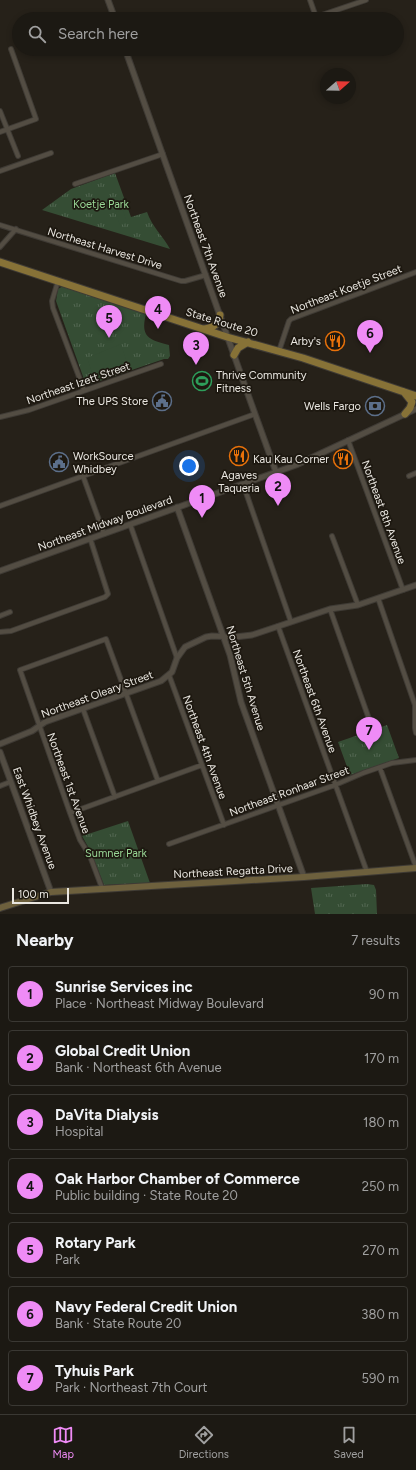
<!DOCTYPE html>
<html lang="en">
<head>
<meta charset="utf-8">
<style>
	body { margin:0; font-family:Figtree,sans-serif; background:#292621; color:#f1f3f6 }
	.compass { position:absolute; left:320px; top:68px; width:36px; height:36px; border-radius:50%; background:#1c1913; box-shadow:0 2px 6px #0003; rotate:70deg }
	.scale { position:absolute; left:12px; bottom:10px; width:57px; box-sizing:border-box; padding-left:4px; border:2px solid #eae7e1; border-top:0; font-size:11px; line-height:14px; white-space:nowrap; color:#eae7e1; -webkit-text-stroke:3px #1d1810; paint-order:stroke }
	.you { position:absolute; left:189px; top:466px; width:14px; height:14px; margin:-10px; border:3px solid #fff; border-radius:50%; background:#1a73e8; box-shadow:0 0 0 6px #1a73e833 }
	.badge { display:grid; place-items:center; width:26px; height:26px; border-radius:50%; background:#ef8bf6; color:#111; font-size:13px; font-weight:700 }
	.pin { position:absolute; translate:-50% -33px; filter:drop-shadow(0 1px 2px #0008) }
	.pin::after { content:''; position:absolute; top:21px; width:14px; height:12px; background:inherit; clip-path:polygon(0 0,100% 0,50% 100%) }
	.list { margin:0; padding:0; list-style:none }
	h2 { display:flex; justify-content:space-between; align-items:center; height:52px; margin:0; padding:0 16px; font-size:17px }
	h2 small { font-size:13px; font-weight:400; color:#a0a0a0 }
	.list li { display:grid; grid-template-columns:26px 1fr auto; gap:12px; align-items:center; box-sizing:border-box; height:56px; margin:0 8px 8px; padding:0 8px; border:1px solid #3a3833; border-radius:4px }
	.list b { display:block; font-size:15px; white-space:nowrap }
	.list p { margin:0; font-size:13px; white-space:nowrap; color:#a0a0a0 }
	.list em { font-size:13px; font-style:normal; color:#a0a0a0 }
	.icon { flex:none; width:22px; height:22px; fill:none; stroke:currentColor; stroke-width:2; stroke-linecap:round; stroke-linejoin:round }
	.map { position:relative; flex:none; width:416px; height:914px; overflow:hidden }
	.search { position:absolute; background:#1c1913; box-shadow:0 2px 6px #0003; left:12px; right:12px; top:12px; height:44px; display:flex; align-items:center; gap:10px; box-sizing:border-box; padding:0 14px; border-radius:22px; color:#a0a0a0; font-size:15px }
	.sheet { height:500px; background:#1c1913 }
	nav { display:flex; justify-content:space-around; align-items:center; box-sizing:border-box; height:56px; border-top:1px solid #3a3833; background:#1c1913; font-size:11px; color:#a0a0a0 }
	nav a { display:grid; justify-items:center; gap:2px }
	nav .on { color:#ef8bf6 }
	.map>svg:first-child { display:block }
</style>
</head>
<body>
<div class="map">
<svg width="416" height="914" viewBox="0 0 416 914">
	<defs>
		<pattern id="grass-tufts" width="24" height="20" patternUnits="userSpaceOnUse"><rect width="24" height="20" fill="#354d34"/><path d="M3 7l-1-3M5 7V3M7 7l1-3M15 17l-1-3M17 17v-4M19 17l1-3" fill="none" stroke="#526751"/></pattern>
	</defs>
	<rect width="100%" height="100%" fill="#262119"/>
	<path fill="url(#grass-tufts)" d="M115,173L131,217L147,212C152,227 163,236 170,249L42,210L71,189Z
		M63,286L146,314C140,337 149,340 169,345L170,356L168,359H164L88,385L85,382L56,301L58,289Z
		M387,725L399,758L350,775L338,742Z
		M128,821L150,883L104,885L91,852L82,836Z
		M367,884L374,885L376,890L377,914H315L311,888Z"/>
	<path fill="#354d34" d="M123,210L127,223L120,225L115,212Z
		M121,344L127,362L93,375L87,358Z"/>
	<g fill="none" stroke-linecap="round" stroke-linejoin="round">
		<defs>
			<path id="minor" d="M310,0L316,17
				M315,19L316,17L366,0
				M0,111L18,156
				M0,132L36,119L11,49
				M0,171L51,153
				M75,184L163,154
				M0,225L181,281H185L206,275
				M0,247L16,229
				M58,281L52,301L53,308L84,390
				M279,351L289,321L291,319L416,272
				M0,417L29,410L161,364
				M348,440L403,590
				M83,476L104,534
				M409,476L416,473
				M243,484L291,622
				M0,506L255,414
				M130,524L177,658
				M332,536L358,605
				M378,598L415,705V728L416,733
				M330,609L374,733
				M0,616L10,612
				M278,626L367,872
				M0,632L11,631L105,597L108,594L90,538
				M169,675L224,825
				M83,709L115,797
				M380,768L416,867
				M0,786L10,782
				M70,813L202,765
				M169,844L335,785L363,773L392,763L416,760
				M102,888L90,856L80,840L70,813L20,670L106,639L158,781"/>
			<path id="tertiary" d="M108,0L115,19
				M125,49L255,414L276,472
				M177,507L230,655L241,702L304,877
				M0,571L296,465L416,409
				M0,744L32,731L45,722L161,681L172,672L177,658L185,647L206,637L212,636L235,637L252,635L330,609L358,605L416,585
				M0,752L51,892"/>
			<path id="secondary" d="M0,908L51,892L304,877L416,868"/>
			<path id="primary" d="M0,262L227,337L303,358L416,396
				M204,329C213,328 219,325 220,315
				M234,355L238,348L248,342
				M404,392L412,402L410,408L405,414"/>
		</defs>
		<use href="#minor" stroke="#3f3b35" stroke-width="6"/>
		<use href="#tertiary" stroke="#3f3b35" stroke-width="7"/>
		<use href="#secondary" stroke="#3f3b35" stroke-width="8"/>
		<use href="#primary" stroke="#3f3b35" stroke-width="9"/>
		<use href="#minor" stroke="#534d43" stroke-width="4"/>
		<use href="#tertiary" stroke="#534d43" stroke-width="5"/>
		<use href="#secondary" stroke="#6d603d" stroke-width="6"/>
		<use href="#primary" stroke="#877237" stroke-width="7"/>
	</g>
	<defs>
		<symbol id="restaurant-ring" viewBox="-11 -11 22 22"><circle r="9.5" fill="#1d1810" stroke="#e8710a" stroke-width="1.5"/><path d="M-5-6h1v4h1v-4h1v4h1v-4h1v5L-1.5 .5V6h-2V.5L-5-1ZM5-6V6H3V1.5H1.5Q1.5-4 5-6Z" fill="#e8710a"/></symbol>
		<symbol id="stadium-ring" viewBox="-11 -11 22 22"><circle r="9.5" fill="#1d1810" stroke="#2e9e5b" stroke-width="1.5"/><path d="M0-5a6.5 5 0 1 0 0 10a6.5 5 0 1 0 0-10ZM-3.5-1.8h7v3.6h-7Z" fill="#2e9e5b"/></symbol>
		<symbol id="civic-ring" viewBox="-11 -11 22 22"><circle r="9.5" fill="#1d1810" stroke="#5c6f8a" stroke-width="1.5"/><path d="M-.6-6.5H3V-4.5H.6V-3L4-1V1h2V6H-6V1h2V-1L-.6-3ZM-1.2 2.5V6h2.4V2.5Z" fill="#5c6f8a"/></symbol>
		<symbol id="bank-ring" viewBox="-11 -11 22 22"><circle r="9.5" fill="#1d1810" stroke="#5c6f8a" stroke-width="1.5"/><path d="M-6-4H6V4H-6ZM0-2.3a2.3 2.3 0 1 0 0 4.6a2.3 2.3 0 1 0 0-4.6Z" fill="#5c6f8a"/></symbol>
	</defs>
	<g fill-rule="evenodd">
		<use href="#restaurant-ring" x="324" y="330" width="22" height="22"/>
		<use href="#stadium-ring" x="191" y="370" width="22" height="22"/>
		<use href="#civic-ring" x="151" y="390" width="22" height="22"/>
		<use href="#bank-ring" x="364" y="395" width="22" height="22"/>
		<use href="#restaurant-ring" x="228" y="445" width="22" height="22"/>
		<use href="#restaurant-ring" x="332" y="448" width="22" height="22"/>
		<use href="#civic-ring" x="48" y="451" width="22" height="22"/>
	</g>
	<g text-anchor="middle" stroke-width="3.5" stroke-linejoin="round" paint-order="stroke">
		<g font-size="11" fill="#99d796" stroke="#1d1810">
			<text x="101" y="208">Koetje Park</text>
			<text x="116" y="857">Sumner Park</text>
		</g>
		<g font-size="11" fill="#eae7e1" stroke="#1d1810">
			<text transform="translate(206 246) rotate(70)" y="4">Northeast 7th Avenue</text>
			<text transform="translate(105 248) rotate(17)" y="4">Northeast Harvest Drive</text>
			<text transform="translate(346 289) rotate(-21)" y="4">Northeast Koetje Street</text>
			<text transform="translate(222 322) rotate(17)" y="4">State Route 20</text>
			<text transform="translate(78 383) rotate(-19)" y="4">Northeast Izett Street</text>
			<text transform="translate(384 512) rotate(70)" y="4">Northeast 8th Avenue</text>
			<text transform="translate(105 523) rotate(-20)" y="4">Northeast Midway Boulevard</text>
			<text transform="translate(246 678) rotate(73)" y="4">Northeast 5th Avenue</text>
			<text transform="translate(97 694) rotate(-20)" y="4">Northeast Oleary Street</text>
			<text transform="translate(315 701) rotate(70)" y="4">Northeast 6th Avenue</text>
			<text transform="translate(205 747) rotate(70)" y="4">Northeast 4th Avenue</text>
			<text transform="translate(69 783) rotate(70)" y="4">Northeast 1st Avenue</text>
			<text transform="translate(289 791) rotate(-20)" y="4">Northeast Ronhaar Street</text>
			<text transform="translate(35 818) rotate(70)" y="4">East Whidbey Avenue</text>
			<text transform="translate(233 871) rotate(-3)" y="4">Northeast Regatta Drive</text>
		</g>
		<g font-size="11" fill="#eae7e1" stroke="#1d1810" text-anchor="end">
			<text x="321" y="345">Arby's</text>
			<text x="216" y="379" text-anchor="start">Thrive Community<tspan x="216" dy="13">Fitness</tspan></text>
			<text x="148" y="405">The UPS Store</text>
			<text x="361" y="410">Wells Fargo</text>
			<text x="73" y="460" text-anchor="start">WorkSource<tspan x="73" dy="13">Whidbey</tspan></text>
			<text x="329" y="463">Kau Kau Corner</text>
			<text x="239" y="479" text-anchor="middle">Agaves<tspan x="239" dy="13">Taqueria</tspan></text>
		</g>
	</g>
</svg>
<svg class="compass" viewBox="-18 -18 36 36"><path d="M0-13l5 13h-10z" fill="#e53935"/><path d="M0 13l5-13h-10z" fill="#a0a0a0"/></svg>
<div class="scale">100 m</div>
<div class="you"></div>
<div class="pin badge" style="left:202px;top:518px">1</div>
<div class="pin badge" style="left:278px;top:506px">2</div>
<div class="pin badge" style="left:196px;top:365px">3</div>
<div class="pin badge" style="left:158px;top:329px">4</div>
<div class="pin badge" style="left:109px;top:338px">5</div>
<div class="pin badge" style="left:370px;top:353px">6</div>
<div class="pin badge" style="left:369px;top:750px">7</div>
<div class="search"><svg class="icon" aria-label="search" viewBox="0 0 24 24"><circle cx="10" cy="10" r="6"/><path d="M15 15l6 6"/></svg>Search here</div>
</div>
<section class="sheet">
<h2>Nearby<small>7 results</small></h2>
<ul class="list">
<li><span class="badge">1</span><div><b>Sunrise Services inc</b><p>Place · Northeast Midway Boulevard</p></div><em>90 m</em></li>
<li><span class="badge">2</span><div><b>Global Credit Union</b><p>Bank · Northeast 6th Avenue</p></div><em>170 m</em></li>
<li><span class="badge">3</span><div><b>DaVita Dialysis</b><p>Hospital</p></div><em>180 m</em></li>
<li><span class="badge">4</span><div><b>Oak Harbor Chamber of Commerce</b><p>Public building · State Route 20</p></div><em>250 m</em></li>
<li><span class="badge">5</span><div><b>Rotary Park</b><p>Park</p></div><em>270 m</em></li>
<li><span class="badge">6</span><div><b>Navy Federal Credit Union</b><p>Bank · State Route 20</p></div><em>380 m</em></li>
<li><span class="badge">7</span><div><b>Tyhuis Park</b><p>Park · Northeast 7th Court</p></div><em>590 m</em></li>
</ul>
</section>
<nav>
<a class="on"><svg class="icon" aria-label="map" viewBox="0 0 24 24"><path d="M3 6l6-2 6 2 6-2v14l-6 2-6-2-6 2zM9 4v14M15 6v14"/></svg>Map</a>
<a><svg class="icon" aria-label="directions" viewBox="0 0 24 24"><path d="M12 3l9 9-9 9-9-9zM9 14v-3h6M13 9l2 2-2 2"/></svg>Directions</a>
<a><svg class="icon" aria-label="saved" viewBox="0 0 24 24"><path d="M7 4h10v16l-5-4-5 4z"/></svg>Saved</a>
</nav>
</body>
</html>
